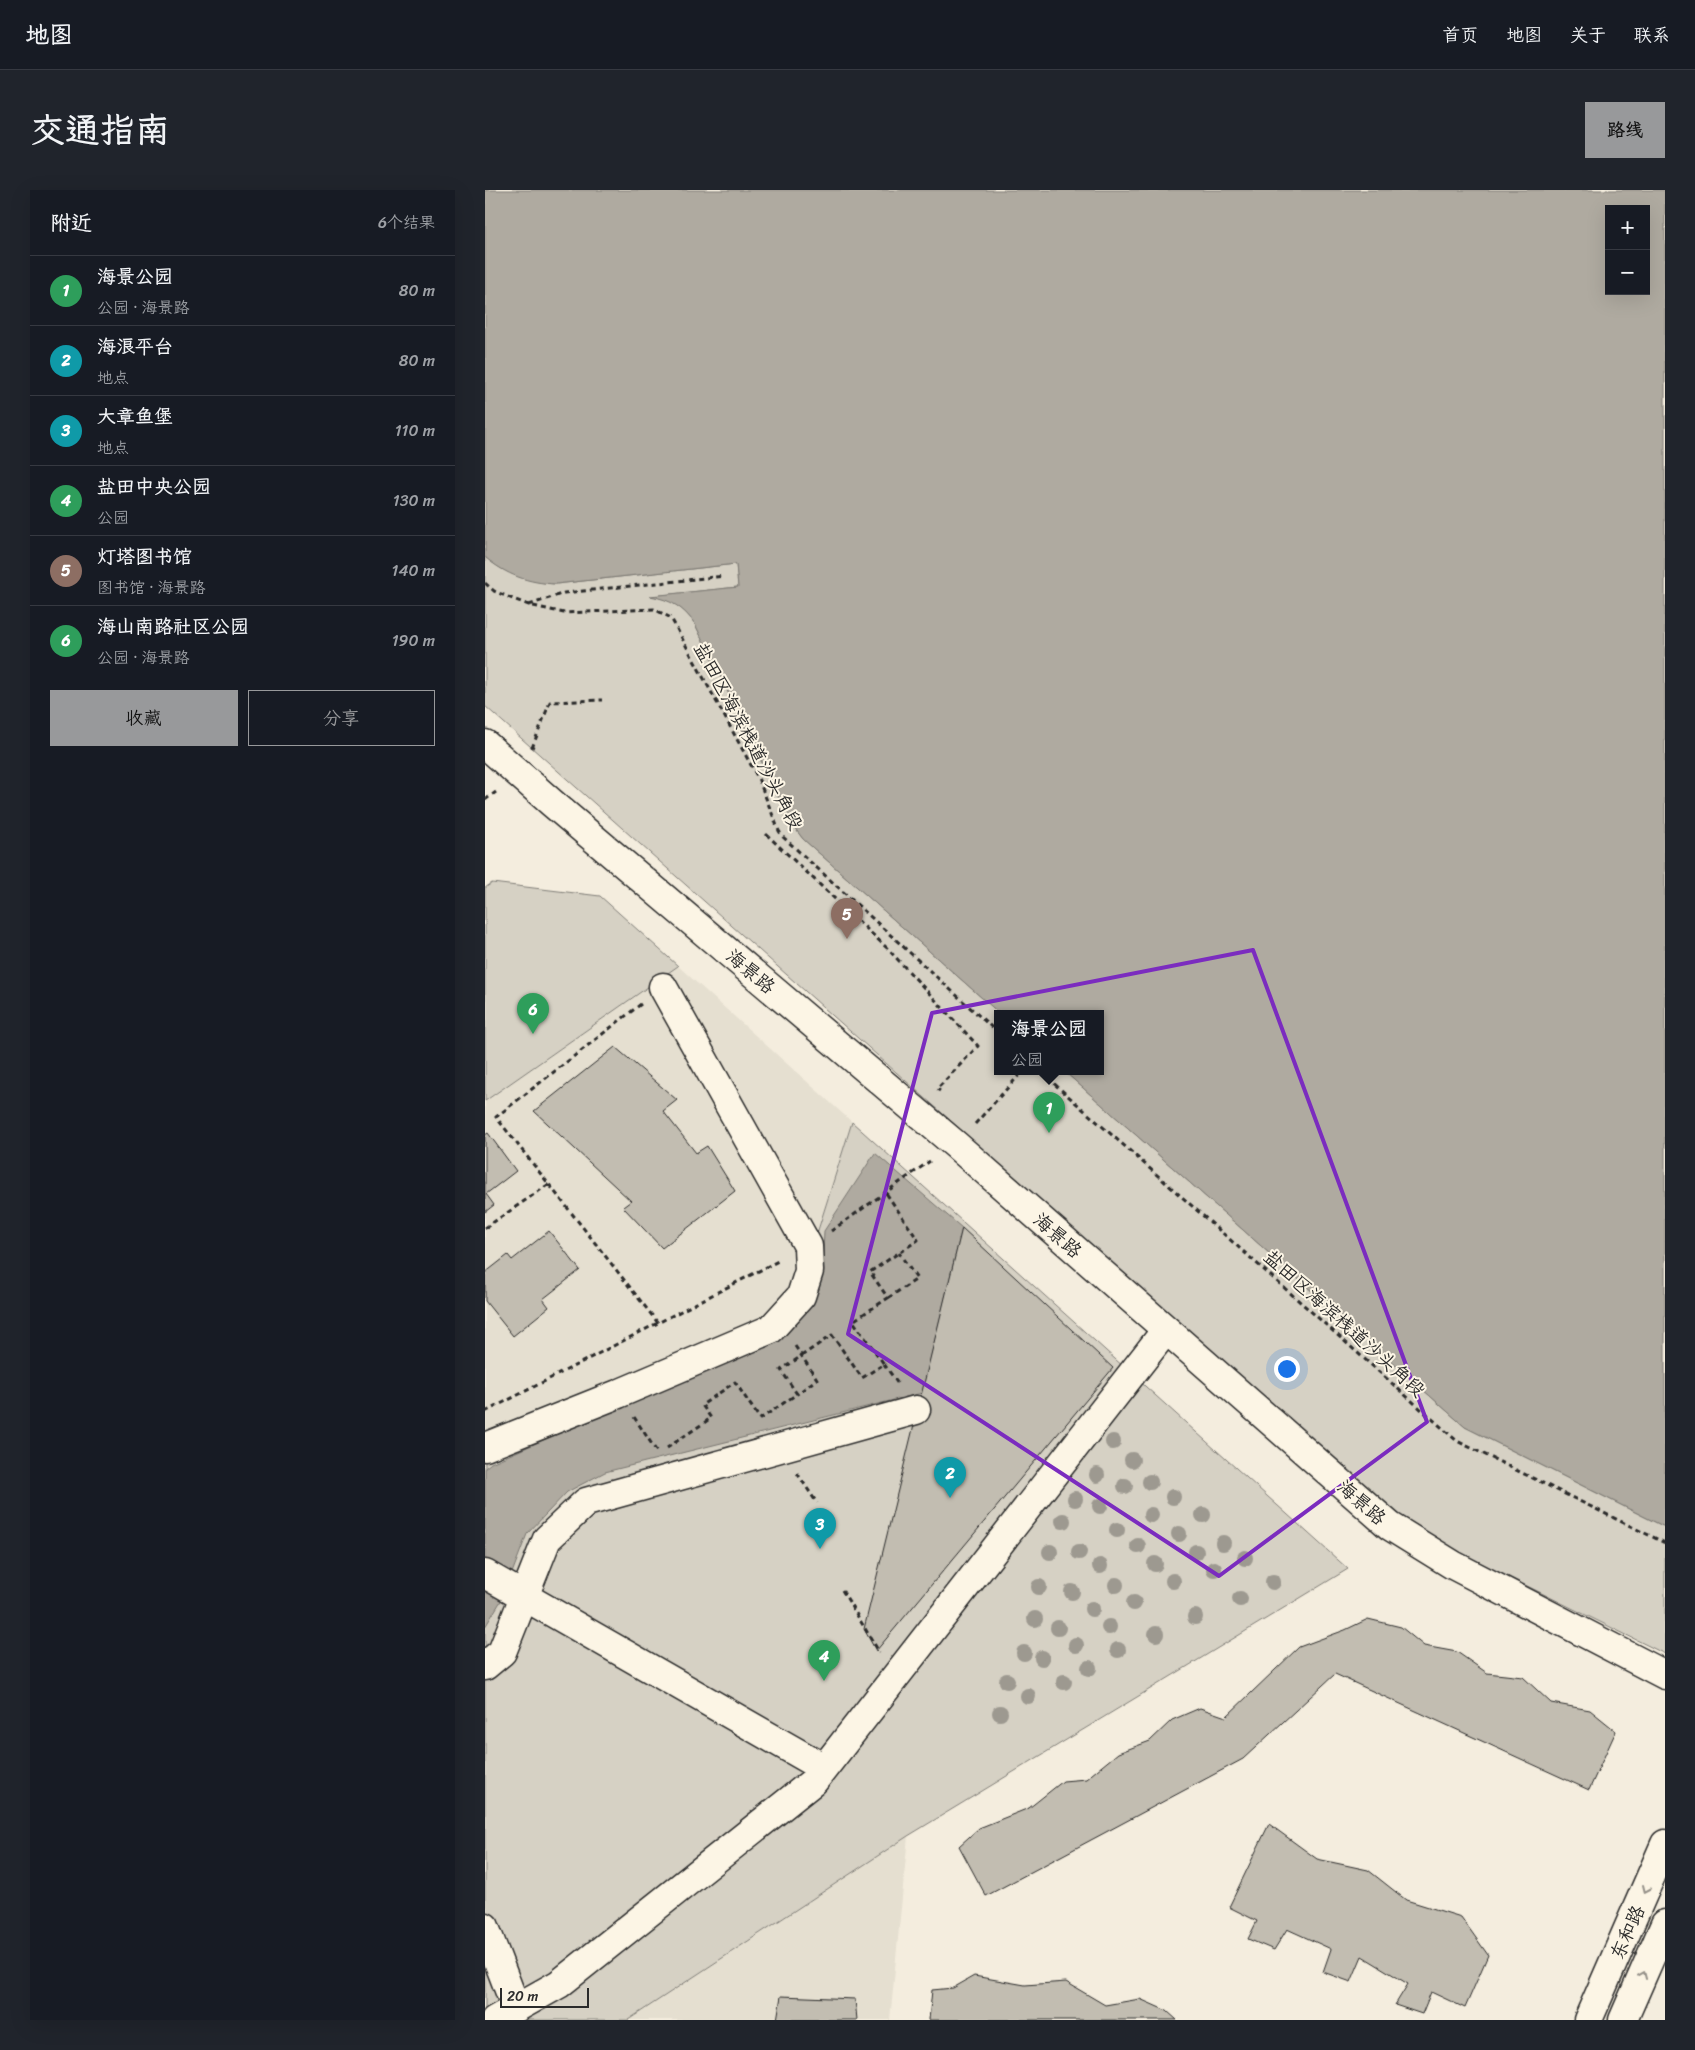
<!DOCTYPE html>
<html lang="zh">
<head>
<meta charset="utf-8">
<style>
	body { margin:0; font-family:Sriracha,"LXGW WenKai TC",sans-serif; background:#20242c; color:#f1f3f6 }
	.controls { position:absolute; right:15px; top:15px; display:grid; overflow:hidden; border-radius:0px; box-shadow:0 5px 20px #0002 }
	.controls button { width:45px; height:45px; display:grid; place-items:center; padding:0; border:0; border-bottom:1px solid #363941; background:#171b24; color:#f1f3f6; font:25px sans-serif }
	.scale { position:absolute; left:15px; bottom:12px; width:89px; box-sizing:border-box; padding-left:5px; border:2px solid #2b2b2b; border-top:0; font-size:14px; line-height:18px; white-space:nowrap; color:#2b2b2b; -webkit-text-stroke:4px #fcf5e5; paint-order:stroke }
	.you { position:absolute; left:801px; top:1178px; width:18px; height:18px; margin:-12px; border:4px solid #fff; border-radius:50%; background:#1a73e8; box-shadow:0 0 0 8px #1a73e833 }
	.badge { display:grid; place-items:center; width:32px; height:32px; border-radius:50%; background:#98999b; color:#fff; font-size:16px; font-weight:700 }
	.pin { position:absolute; translate:-50% -41px; filter:drop-shadow(0 1px 2px #0008) }
	.pin::after { content:''; position:absolute; top:26px; width:18px; height:15px; background:inherit; clip-path:polygon(0 0,100% 0,50% 100%) }
	.popup { position:absolute; left:509px; top:820px; width:110px; height:65px; box-sizing:border-box; display:grid; place-content:center; border-radius:0px; background:#171b24; filter:drop-shadow(0 1px 4px #0005); font-size:16px; white-space:nowrap; color:#9ea1a6 }
	.popup b { font-size:19px; color:#f1f3f6 }
	.popup::after { content:''; position:absolute; left:50%; top:100%; margin-left:-10px; border:10px solid transparent; border-top-color:#171b24 }
	.list { margin:0; padding:0; list-style:none }
	h2 { display:flex; justify-content:space-between; align-items:center; height:65px; margin:0; padding:0 20px; font-size:21px }
	h2 small { font-size:16px; font-weight:400; color:#9ea1a6 }
	.list li { display:grid; grid-template-columns:32px 1fr auto; gap:15px; align-items:center; box-sizing:border-box; height:70px; padding:0 20px; border-top:1px solid #363941 }
	.list b { display:block; font-size:19px; white-space:nowrap }
	.list p { margin:0; font-size:16px; white-space:nowrap; color:#9ea1a6 }
	.list em { font-size:16px; font-style:normal; color:#9ea1a6 }
	.actions { display:flex; gap:10px; padding:15px 20px }
	.actions a { flex:1; padding:11px 0; border:1px solid #98999b; border-radius:0px; text-align:center; font-size:18px; color:#98999b }
	.actions .main { background:#98999b; color:#111 }
	.map { position:relative; flex:none; width:1180px; height:1830px; overflow:hidden; border-radius:0px }
	header { display:flex; align-items:center; gap:30px; box-sizing:border-box; height:70px; padding:0 25px; background:#171b24; border-bottom:1px solid #363941 }
	header strong { font-size:24px }
	nav { display:flex; gap:28px; margin-inline-start:auto; font-size:18px }
	.intro { display:flex; align-items:center; justify-content:space-between; box-sizing:border-box; height:120px; padding:0 30px }
	h1 { margin:0; font-size:35px }
	.button { padding:12px 22px; border-radius:0px; background:#98999b; color:#111; font-size:18px; font-weight:700 }
	main { display:flex; gap:30px; padding:0 30px }
	aside { flex:1; background:#171b24; border-radius:0px; box-shadow:0 5px 20px #0002 }
	.map>svg:first-child { display:block }
</style>
</head>
<body>
<header>
<strong>地图</strong>
<nav><a>首页</a><a>地图</a><a>关于</a><a>联系</a></nav>
</header>
<div class="intro"><h1>交通指南</h1><a class="button">路线</a></div>
<main>
<aside>
<h2>附近<small>6个结果</small></h2>
<ul class="list">
<li><span class="badge" style="background:#2e9e5b">1</span><div><b>海景公园</b><p>公园 · 海景路</p></div><em>80 m</em></li>
<li><span class="badge" style="background:#0f9aa8">2</span><div><b>海浪平台</b><p>地点</p></div><em>80 m</em></li>
<li><span class="badge" style="background:#0f9aa8">3</span><div><b>大章鱼堡</b><p>地点</p></div><em>110 m</em></li>
<li><span class="badge" style="background:#2e9e5b">4</span><div><b>盐田中央公园</b><p>公园</p></div><em>130 m</em></li>
<li><span class="badge" style="background:#8d6e63">5</span><div><b>灯塔图书馆</b><p>图书馆 · 海景路</p></div><em>140 m</em></li>
<li><span class="badge" style="background:#2e9e5b">6</span><div><b>海山南路社区公园</b><p>公园 · 海景路</p></div><em>190 m</em></li>
</ul>
<div class="actions"><a class="main">收藏</a><a>分享</a></div>
</aside>
<div class="map">
<svg width="1180" height="1830" viewBox="0 0 1180 1830">
	<rect width="100%" height="100%" fill="#f4edde"/>
	<filter id="ink" filterUnits="userSpaceOnUse"><feTurbulence type="fractalNoise" baseFrequency=".02" numOctaves="2"/><feDisplacementMap in="SourceGraphic" scale="10" xChannelSelector="R" yChannelSelector="G"/><feConvolveMatrix kernelMatrix="1 2 1 2 8 2 1 2 1" color-interpolation-filters="sRGB"/></filter>
	<g filter="url(#ink)">
		<path fill="#e5dfd0" d="M193,776L367,932L329,1053L294,1126L0,1243V911Z
			M423,1646L405,1830H143Z"/>
		<path fill="#d6d1c4" stroke="#807e78" d="M0,367C18,383 47,393 71,394L251,374L253,397L168,406C187,410 199,418 210,434L306,633L318,649L515,824H513V882H580L980,1237L1180,1337V1464L967,1359L896,1314L0,516Z
			M7,693L115,706L193,776L0,911V698Z
			M367,932L863,1379L423,1646L143,1830H0V1243L294,1126L329,1053Z"/>
		<path fill="#afaaa0" stroke="#7a7771" fill-rule="evenodd" d="M0,0H1180V1337L980,1237L580,882H615V824H515L318,649L306,633L210,434C198,417 186,410 165,406L253,397L251,374L71,394C43,393 21,385 0,367ZM1124,19H1161V101H1124Z
			M390,963L477,1038L437,1203L120,1282L82,1302L42,1344L17,1409L0,1437V1278L6,1273L282,1152L322,1119L337,1088L339,1041Z"/>
		<path fill="#c2bdb1" stroke="#2b2b2b" d="M130,857L192,910L178,921L211,963L222,956L250,1001L177,1058L138,1017L146,1011L49,921Z
			M3,943L31,981L1,1004L9,1015L0,1022V945Z
			M477,1038L628,1178L391,1461L379,1439Z
			M64,1041L95,1080L58,1109L64,1117L28,1146L0,1111V1083L23,1065L27,1070Z
			M883,1429L916,1437L939,1456L972,1462L1002,1483L1038,1487L1066,1513L1105,1520L1131,1541L1104,1600L850,1484L758,1569L501,1706L474,1656L494,1638L544,1618L578,1591L601,1589L633,1563L665,1551L687,1530L715,1518L741,1527L814,1457L860,1440Z
			M784,1634L832,1669L883,1680L921,1710L976,1727L1003,1765L980,1818L946,1802L937,1824L910,1815L923,1794L877,1766L866,1792L838,1782L846,1759L802,1739L789,1760L763,1749L772,1731L744,1717Z
			M489,1786L540,1795L581,1792L620,1815L655,1809L682,1821L692,1830H444L447,1800L468,1798Z
			M296,1806L370,1809L372,1830H292Z"/>
		<g fill="none" stroke-linecap="round" stroke-linejoin="round">
			<defs>
				<path id="minor" d="M0,554L67,613L471,955L905,1336L968,1375L1180,1485
					M0,1257L133,1204L286,1139L316,1106L324,1081L323,1056L178,797
					M0,1384L339,1578
					M0,1476L17,1462L62,1349L101,1312L431,1220
					M0,1737L31,1818
					M10,1830L74,1794L329,1591L681,1140
					M1103,1830L1180,1654
					M1138,1830L1180,1734"/>
			</defs>
			<use href="#minor" stroke="#2b2b2b" stroke-width="31"/>
			<path stroke="#2b2b2b" stroke-width="3" stroke-dasharray="5 4" stroke-linecap="butt" d="M0,393L9,401L28,409L44,415L79,423L169,419L186,428L273,588L294,641L298,647L513,843
				M44,415L79,403L239,386
				M47,558L65,512L117,510
				M0,610L11,602
				M281,644L402,758L493,856L452,899L455,901
				M156,814L11,927L173,1133
				M556,882L972,1251L1180,1353
				M490,934L537,882
				M0,1038L64,994
				M346,1041L445,971
				M403,1108L432,1089L414,1063
				M310,1156L332,1189L312,1204
				M399,1174L413,1194
				M0,1222L295,1070
				M149,1227L172,1262
				M182,1258L226,1228L217,1215L250,1192L275,1229L312,1204L296,1180L347,1145L377,1188L399,1174L368,1131L403,1108L385,1082L433,1050L401,1003
				M312,1283L332,1313
				M357,1400L394,1462"/>
			<use href="#minor" stroke="#fcf5e5" stroke-width="28"/>
		</g>
		<g fill="#9d9990">
			<circle cx="628" cy="1252" r="8"/>
			<circle cx="647" cy="1270" r="8"/>
			<circle cx="612" cy="1285" r="8"/>
			<circle cx="665" cy="1292" r="8"/>
			<circle cx="640" cy="1296" r="8"/>
			<circle cx="688" cy="1307" r="8"/>
			<circle cx="590" cy="1309" r="8"/>
			<circle cx="615" cy="1316" r="8"/>
			<circle cx="666" cy="1325" r="8"/>
			<circle cx="718" cy="1325" r="8"/>
			<circle cx="578" cy="1331" r="8"/>
			<circle cx="632" cy="1340" r="8"/>
			<circle cx="694" cy="1344" r="8"/>
			<circle cx="738" cy="1353" r="8"/>
			<circle cx="653" cy="1356" r="8"/>
			<circle cx="565" cy="1362" r="8"/>
			<circle cx="594" cy="1362" r="8"/>
			<circle cx="711" cy="1362" r="8"/>
			<circle cx="760" cy="1368" r="8"/>
			<circle cx="670" cy="1374" r="8"/>
			<circle cx="615" cy="1376" r="8"/>
			<circle cx="729" cy="1379" r="8"/>
			<circle cx="688" cy="1391" r="8"/>
			<circle cx="788" cy="1392" r="8"/>
			<circle cx="631" cy="1395" r="8"/>
			<circle cx="554" cy="1397" r="8"/>
			<circle cx="587" cy="1402" r="8"/>
			<circle cx="755" cy="1409" r="8"/>
			<circle cx="649" cy="1413" r="8"/>
			<circle cx="607" cy="1419" r="8"/>
			<circle cx="710" cy="1427" r="8"/>
			<circle cx="550" cy="1429" r="8"/>
			<circle cx="624" cy="1437" r="8"/>
			<circle cx="573" cy="1438" r="8"/>
			<circle cx="671" cy="1444" r="8"/>
			<circle cx="591" cy="1455" r="8"/>
			<circle cx="633" cy="1460" r="8"/>
			<circle cx="539" cy="1463" r="8"/>
			<circle cx="557" cy="1468" r="8"/>
			<circle cx="604" cy="1478" r="8"/>
			<circle cx="522" cy="1491" r="8"/>
			<circle cx="579" cy="1492" r="8"/>
			<circle cx="543" cy="1506" r="8"/>
			<circle cx="515" cy="1523" r="8"/>
		</g>
		<defs><path id="oneway-chevron" d="M-2-3.5L2.5 0L-2 3.5" fill="none" stroke-width="1.6" stroke-linecap="round" stroke-linejoin="round" transform="scale(1.25)"/></defs>
		<g stroke="#949088">
			<use href="#oneway-chevron" transform="translate(1161 1699) rotate(114)"/>
			<use href="#oneway-chevron" transform="translate(1158 1785) rotate(-67)"/>
		</g>
	</g>
	<path fill="none" stroke="#7b2cbf" stroke-width="4" stroke-linejoin="round" d="M768,760L942,1232L734,1386L363,1144L447,823Z"/>
	<g text-anchor="middle" stroke-width="4" stroke-linejoin="round" paint-order="stroke">
		<g font-size="19" fill="#2b2b2b" stroke="#fcf5e5">
			<text transform="translate(264 546) rotate(62)" y="7">盐田区海滨栈道沙头角段</text>
			<text transform="translate(266 781) rotate(40)" y="7">海景路</text>
			<text transform="translate(573 1045) rotate(41)" y="7">海景路</text>
			<text transform="translate(860 1133) rotate(42)" y="7">盐田区海滨栈道沙头角段</text>
			<text transform="translate(877 1312) rotate(41)" y="7">海景路</text>
			<text transform="translate(1142 1742) rotate(-66)" y="7">东和路</text>
		</g>
	</g>
</svg>
<div class="controls">
<button>+</button>
<button>−</button>
</div>
<div class="scale">20 m</div>
<div class="you"></div>
<div class="pin badge" style="left:564px;top:943px;background:#2e9e5b">1</div>
<div class="popup"><b>海景公园</b>公园</div>
<div class="pin badge" style="left:465px;top:1308px;background:#0f9aa8">2</div>
<div class="pin badge" style="left:335px;top:1359px;background:#0f9aa8">3</div>
<div class="pin badge" style="left:339px;top:1491px;background:#2e9e5b">4</div>
<div class="pin badge" style="left:362px;top:749px;background:#8d6e63">5</div>
<div class="pin badge" style="left:48px;top:844px;background:#2e9e5b">6</div>
</div>
</main>
</body>
</html>
